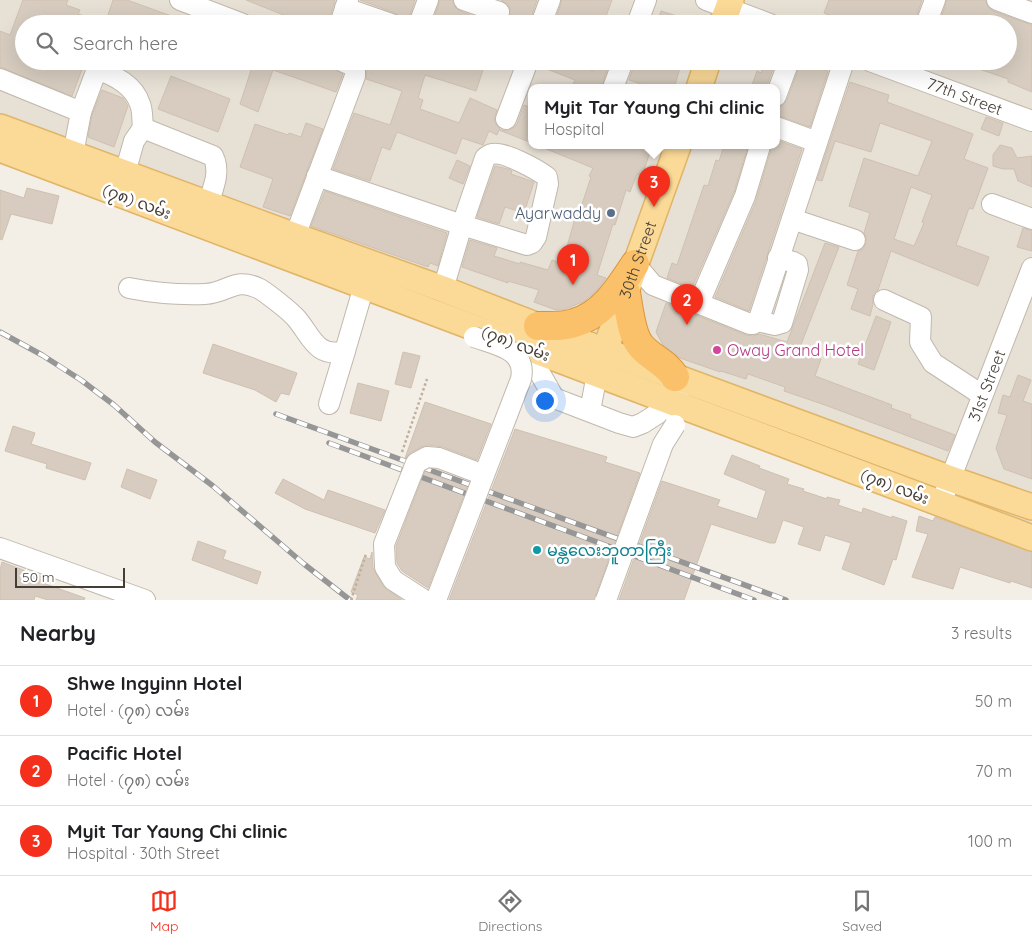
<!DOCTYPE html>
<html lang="en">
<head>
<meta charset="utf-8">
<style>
	body { margin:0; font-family:Quicksand,"Noto Sans Myanmar",sans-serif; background:#f2f2f2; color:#202124 }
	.scale { position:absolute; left:15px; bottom:12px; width:110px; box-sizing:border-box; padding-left:5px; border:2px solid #453e36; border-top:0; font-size:14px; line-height:18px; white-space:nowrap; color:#453e36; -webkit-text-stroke:4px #fff; paint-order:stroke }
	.you { position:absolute; left:544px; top:400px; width:18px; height:18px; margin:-12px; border:4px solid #fff; border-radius:50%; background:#1a73e8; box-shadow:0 0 0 8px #1a73e833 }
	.badge { display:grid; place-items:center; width:32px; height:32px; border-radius:50%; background:#f4301c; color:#fff; font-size:16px; font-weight:700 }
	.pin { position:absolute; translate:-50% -41px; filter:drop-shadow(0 1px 2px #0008) }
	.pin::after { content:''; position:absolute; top:26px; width:18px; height:15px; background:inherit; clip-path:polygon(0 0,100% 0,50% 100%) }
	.popup { position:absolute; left:528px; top:84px; width:252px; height:65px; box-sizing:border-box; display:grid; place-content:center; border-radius:10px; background:#fff; filter:drop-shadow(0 1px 4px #0005); font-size:16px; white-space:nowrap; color:#757577 }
	.popup b { font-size:19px; color:#202124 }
	.popup::after { content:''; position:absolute; left:50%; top:100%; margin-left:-10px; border:10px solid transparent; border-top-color:#fff }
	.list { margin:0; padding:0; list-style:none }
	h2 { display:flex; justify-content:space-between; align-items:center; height:65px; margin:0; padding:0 20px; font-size:21px }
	h2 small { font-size:16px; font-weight:400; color:#757577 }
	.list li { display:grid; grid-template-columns:32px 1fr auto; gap:15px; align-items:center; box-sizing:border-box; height:70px; padding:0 20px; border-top:1px solid #e0e0e0 }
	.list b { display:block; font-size:19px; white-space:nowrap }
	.list p { margin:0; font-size:16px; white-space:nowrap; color:#757577 }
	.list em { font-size:16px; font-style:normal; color:#757577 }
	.icon { flex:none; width:28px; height:28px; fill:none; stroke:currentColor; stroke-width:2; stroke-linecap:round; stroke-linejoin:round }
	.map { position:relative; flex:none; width:1032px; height:600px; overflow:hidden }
	.search { position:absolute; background:#fff; box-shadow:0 5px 20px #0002; left:15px; right:15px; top:15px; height:55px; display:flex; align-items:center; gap:12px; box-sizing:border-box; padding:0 18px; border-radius:28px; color:#757577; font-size:19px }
	.sheet { height:275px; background:#fff }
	nav { display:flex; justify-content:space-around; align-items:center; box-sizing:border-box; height:70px; border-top:1px solid #e0e0e0; background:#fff; font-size:14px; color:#757577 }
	nav a { display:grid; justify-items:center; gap:2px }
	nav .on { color:#f4301c }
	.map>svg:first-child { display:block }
</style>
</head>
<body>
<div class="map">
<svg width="1032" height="600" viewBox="0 0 1032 600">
	<rect width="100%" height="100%" fill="#f3eee6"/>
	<path fill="#e7e0d5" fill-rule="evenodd" d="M0,0H1032V524L0,141ZM24,24H1008V61H24ZM532,88H776V146H532Z"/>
	<path fill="#d7ccbf" stroke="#cfc1b0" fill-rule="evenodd" d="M23,0H68L66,5L80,10L78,14L100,21V24H24V61H85L72,96L0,67V31L10,35Z
		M113,0H127L188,22V24H105Z
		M246,0H335L328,24H306Z
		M360,0H415L407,24H403L400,17L395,13Z
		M440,0H452L455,7L460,11L493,24H432Z
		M501,0H537L529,24L509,18L510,9L508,4Z
		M562,0H612L603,24H554Z
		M829,0H922L914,24H852L824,13Z
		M947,0H985L988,7L993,11L1032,25V92L1008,82V79L962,63L963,61H1008V24H988L974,19L972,24H939Z
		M661,11L693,21L692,24H657Z
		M254,61H328L333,68L343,74L336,92L273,70L258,112L240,104Z
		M363,61H486L476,91L425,75L418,98L423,100L420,109L459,123L470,98L497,110L494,120L497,126L501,130L507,131L513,128L517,124L524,105L532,108V143L499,130L497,135L489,131L483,145L462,138L456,154L397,132L390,150L382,147L370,181L333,169L354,113L390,125L402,91L366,79L367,69Z
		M540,61H567L593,71L594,67L582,63V61H610L601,88H571L575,80L539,66Z
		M646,61H682L674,88H653L629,80L635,62L644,65Z
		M765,61H776L766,88H751L757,71L761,73Z
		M801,62L828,71L810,127L776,115V108L783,105L787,100Z
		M171,76L230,99L218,132L158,109Z
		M850,82L889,95L887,102L973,134L964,159L988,168L973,209L969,208L956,245L989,257L978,286L891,251L878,290L873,296V304L870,316L851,309L858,289L847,285L858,251L863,249L866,243V237L864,233L870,213L849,206L864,158L918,176L932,141L880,123L871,152L835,141L822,181L817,180ZM911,187L932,195L922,222L924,223L914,246L894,239Z
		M102,90L123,98L128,106L114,147L88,137L92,115Z
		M986,117L1003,123L999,136L981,129Z
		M306,123L323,129L290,216L263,207L273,179L240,167L255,124L288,135L289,133L301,137Z
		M776,140L802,149L749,311L715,297L756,201L772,146H776Z
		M1000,145L1012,148L1017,158L1032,156V187L1018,181L1014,169H1003L993,166V155Z
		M539,146H652L642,176L637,174L630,192L626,190L615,225L613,224L597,275L606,278L598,289L585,301L563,310H556L534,302L539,290L508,281V283L462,267L470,240L497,248L494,256L520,264V262L548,270L552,260L562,264L576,215L578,216L591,177L589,176L593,168Z
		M724,146H748L734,192L692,288L667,278L672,263L677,265L704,185L708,186L716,160L719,161Z
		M457,160L470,166L463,184L449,178Z
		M495,166L508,169L512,171L511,174L534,182L524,213L505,207L499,224L477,217Z
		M27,188L59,196L52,224L11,214L2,240L0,239V190L24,198Z
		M325,191L447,233L438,266L430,263L428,267L311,226Z
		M1023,228L1032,231V251L1017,247Z
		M825,243L839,247L800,347L804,348L803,352L821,359L815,376L892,405L891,408L911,415L910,418L955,435L948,451L825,405L784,391L785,387L748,374L746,379L721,371L720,372L680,358L663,345L656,332L666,303L746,335L753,336L759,334L787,342Z
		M876,316L891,322L874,370L858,364Z
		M213,344L297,373L289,395L281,393L276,402L255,390L203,373Z
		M403,352L420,356L411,388L395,384Z
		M1018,375L1031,380L1023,401L1032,404V479L1004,469L996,448L1007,415L998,413L1003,395L1010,397Z
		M358,383L389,391L381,421L350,413Z
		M425,402L491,424L477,460L443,447L428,445L421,447L410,453L404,461Z
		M13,426L35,433L31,444L91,463L85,480L46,468L47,464L5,451Z
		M515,429L607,457L605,462L640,473L594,600H449Z
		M732,455L760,466L759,468L789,479L787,484L804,489L803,491L827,499V497L840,500L838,505L862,513L863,508L892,518V516L907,521L896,560L893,559L884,585L842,569L851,543L825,535L820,551L798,544L804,527L783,520L775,543H770L711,524L684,600H619L662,481L720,500L717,506L757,519L766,491L724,474Z
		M127,469L157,480L150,499L121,487Z
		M430,469L436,470L469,482L428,588L402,571L397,563L396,546L425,471Z
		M283,479L324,500L328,490L385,510L375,533L305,509L275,493Z
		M919,516L933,521L935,517L1032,552V588L1011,581L1010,583L960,567L953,589L912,577L928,534L916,531Z
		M198,541L226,551L223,559L261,572L257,584L192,560Z
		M372,552L373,568L383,586L402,600H356L358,595L351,592L364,557L370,559Z
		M2,562L42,577L40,582L85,598L84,600H48L35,596L34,600H0V570Z"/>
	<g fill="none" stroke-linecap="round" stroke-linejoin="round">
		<defs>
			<g id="minor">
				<path d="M180,0L243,24"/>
				<path d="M464,0L499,12"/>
				<path d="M706,0L770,24"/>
				<path d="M997,0L1032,13"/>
				<path d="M345,8L391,24"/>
				<path d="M340,24L348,0"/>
				<path d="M419,24L428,0"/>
				<path d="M541,24L550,0"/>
				<path d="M637,24L646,0"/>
				<path d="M926,24L935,0"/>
				<path id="s1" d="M870,61L1032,121"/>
				<path d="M0,79L81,112L73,154"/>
				<path d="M613,88L623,61"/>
				<path d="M776,96L789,61"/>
				<path d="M81,112L97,69C115,76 134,85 140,104C143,111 142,121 143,128"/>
				<path d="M506,119L528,61"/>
				<path d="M776,127L817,142"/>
				<path d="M125,173L134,141L143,128L213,156C221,172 213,188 208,204"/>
				<path d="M317,176L462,225L527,245L532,243L536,237L548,184L547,177C538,170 504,151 492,154C490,154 486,157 485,158L462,225L443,289"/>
				<path d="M992,204L1032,219"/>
				<path d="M792,219L855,240"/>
				<path d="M295,236L355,76V70L351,65L342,61"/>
				<path d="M635,264L653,285L750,324H753L759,319L844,61"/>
				<path d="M129,288C154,293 179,295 205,294C229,293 234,276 260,289C268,294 290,311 296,318C311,335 316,359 345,351L364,286"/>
				<path d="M884,300L921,317L920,342L933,363L982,395"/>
				<path d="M699,303L745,196L760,146"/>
				<path d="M757,321L775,325L782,323L798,270L797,264L793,262L778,258"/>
				<path d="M525,347L554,398L619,423L633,427L643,423L674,403L679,392"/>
				<path d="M329,404L345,351"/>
				<path d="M590,411L597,374"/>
				<path id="s2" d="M941,503L1032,268"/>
				<path d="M0,548L145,600"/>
			</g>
			<g id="major">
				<path d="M722,24L731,0"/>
				<path d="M699,88L708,61"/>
				<path d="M0,127L295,236L443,289L538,326L951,479L1032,507"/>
				<path d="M0,149L1032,538"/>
				<path id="s3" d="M599,367L678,146"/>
			</g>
			<path id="highway" d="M626,293C629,308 631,335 641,346C651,358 667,363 675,377
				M538,326C550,326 563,327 574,323C603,315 619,288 635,264"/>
		</defs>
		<use href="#minor" stroke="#c1b8ac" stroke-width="22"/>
		<use href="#major" stroke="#e0b567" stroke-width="28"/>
		<use href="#highway" stroke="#d9953a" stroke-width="30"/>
		<use href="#minor" stroke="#fff" stroke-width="20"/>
		<use href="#major" stroke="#fbd997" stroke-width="25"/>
		<use href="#highway" stroke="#fac16a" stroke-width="28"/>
		<defs>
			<path id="rail" d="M0,332L42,355L81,380L114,405L155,442L213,486L304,564L350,600
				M276,414L786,600
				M329,443L754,600"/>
		</defs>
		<use href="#rail" stroke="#969696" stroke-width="5.5"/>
		<use href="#rail" stroke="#fff" stroke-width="4" stroke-dasharray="11" stroke-linecap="butt"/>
		<defs>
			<path id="minor-bridge" d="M424,600L393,580L385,567L384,544L416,463L427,457L439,458L484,475
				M436,600L521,379C527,349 496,345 474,337
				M606,600L663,444L675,425"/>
		</defs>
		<use href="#minor-bridge" stroke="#c1b8ac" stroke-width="22" stroke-linecap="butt"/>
		<path stroke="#bfb09b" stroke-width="2.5" stroke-dasharray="2.5 2.5" stroke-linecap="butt" d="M402,452L427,379
			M351,600L366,554"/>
		<use href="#minor-bridge" stroke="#fff" stroke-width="20"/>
	</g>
	<circle fill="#5c6f8a" stroke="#fff" stroke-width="2" cx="611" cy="213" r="5"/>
	<circle fill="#d1479c" stroke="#fff" stroke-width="2" cx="717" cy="350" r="5"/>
	<circle fill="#0f9aa8" stroke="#fff" stroke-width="2" cx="537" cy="550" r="5"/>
	<g text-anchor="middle" stroke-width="5" stroke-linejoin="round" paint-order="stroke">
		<g font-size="16" fill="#453e36" stroke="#fff">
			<text dy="6" stroke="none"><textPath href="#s1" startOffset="101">77th Street</textPath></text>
			<text transform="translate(137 201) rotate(21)" y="6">(၇၈) လမ်း</text>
			<text dy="6" stroke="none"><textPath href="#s3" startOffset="114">30th Street</textPath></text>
			<text transform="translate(516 343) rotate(21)" y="6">(၇၈) လမ်း</text>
			<text dy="6" stroke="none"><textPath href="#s2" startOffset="126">31st Street</textPath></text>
			<text transform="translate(895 486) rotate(21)" y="6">(၇၈) လမ်း</text>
		</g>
		<g font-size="16" fill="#4e5e75" stroke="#fff" text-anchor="end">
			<text x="601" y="219">Ayarwaddy</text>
		</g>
		<g font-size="16" fill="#b23c85" stroke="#fff" text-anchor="start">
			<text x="727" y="356">Oway Grand Hotel</text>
		</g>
		<g font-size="16" fill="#0d838f" stroke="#fff" text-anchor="start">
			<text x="547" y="556">မန္တလေးဘူတာကြီး</text>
		</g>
	</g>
</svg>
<div class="scale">50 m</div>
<div class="you"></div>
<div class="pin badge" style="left:573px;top:285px">1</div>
<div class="pin badge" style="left:687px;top:325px">2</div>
<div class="pin badge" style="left:654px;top:207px">3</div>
<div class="popup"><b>Myit Tar Yaung Chi clinic</b>Hospital</div>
<div class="search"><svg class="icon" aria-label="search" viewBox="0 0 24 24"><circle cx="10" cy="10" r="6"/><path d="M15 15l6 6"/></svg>Search here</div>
</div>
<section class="sheet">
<h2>Nearby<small>3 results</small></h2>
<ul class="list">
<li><span class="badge">1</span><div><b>Shwe Ingyinn Hotel</b><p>Hotel · (၇၈) လမ်း</p></div><em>50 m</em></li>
<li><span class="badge">2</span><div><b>Pacific Hotel</b><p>Hotel · (၇၈) လမ်း</p></div><em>70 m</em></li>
<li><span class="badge">3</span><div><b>Myit Tar Yaung Chi clinic</b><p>Hospital · 30th Street</p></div><em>100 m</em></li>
</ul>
</section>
<nav>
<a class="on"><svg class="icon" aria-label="map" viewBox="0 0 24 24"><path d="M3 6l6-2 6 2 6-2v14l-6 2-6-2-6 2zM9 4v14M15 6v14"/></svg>Map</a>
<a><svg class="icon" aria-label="directions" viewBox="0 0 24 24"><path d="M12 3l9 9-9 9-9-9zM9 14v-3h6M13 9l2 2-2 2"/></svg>Directions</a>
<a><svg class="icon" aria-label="saved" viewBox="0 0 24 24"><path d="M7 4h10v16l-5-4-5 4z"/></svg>Saved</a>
</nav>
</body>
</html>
